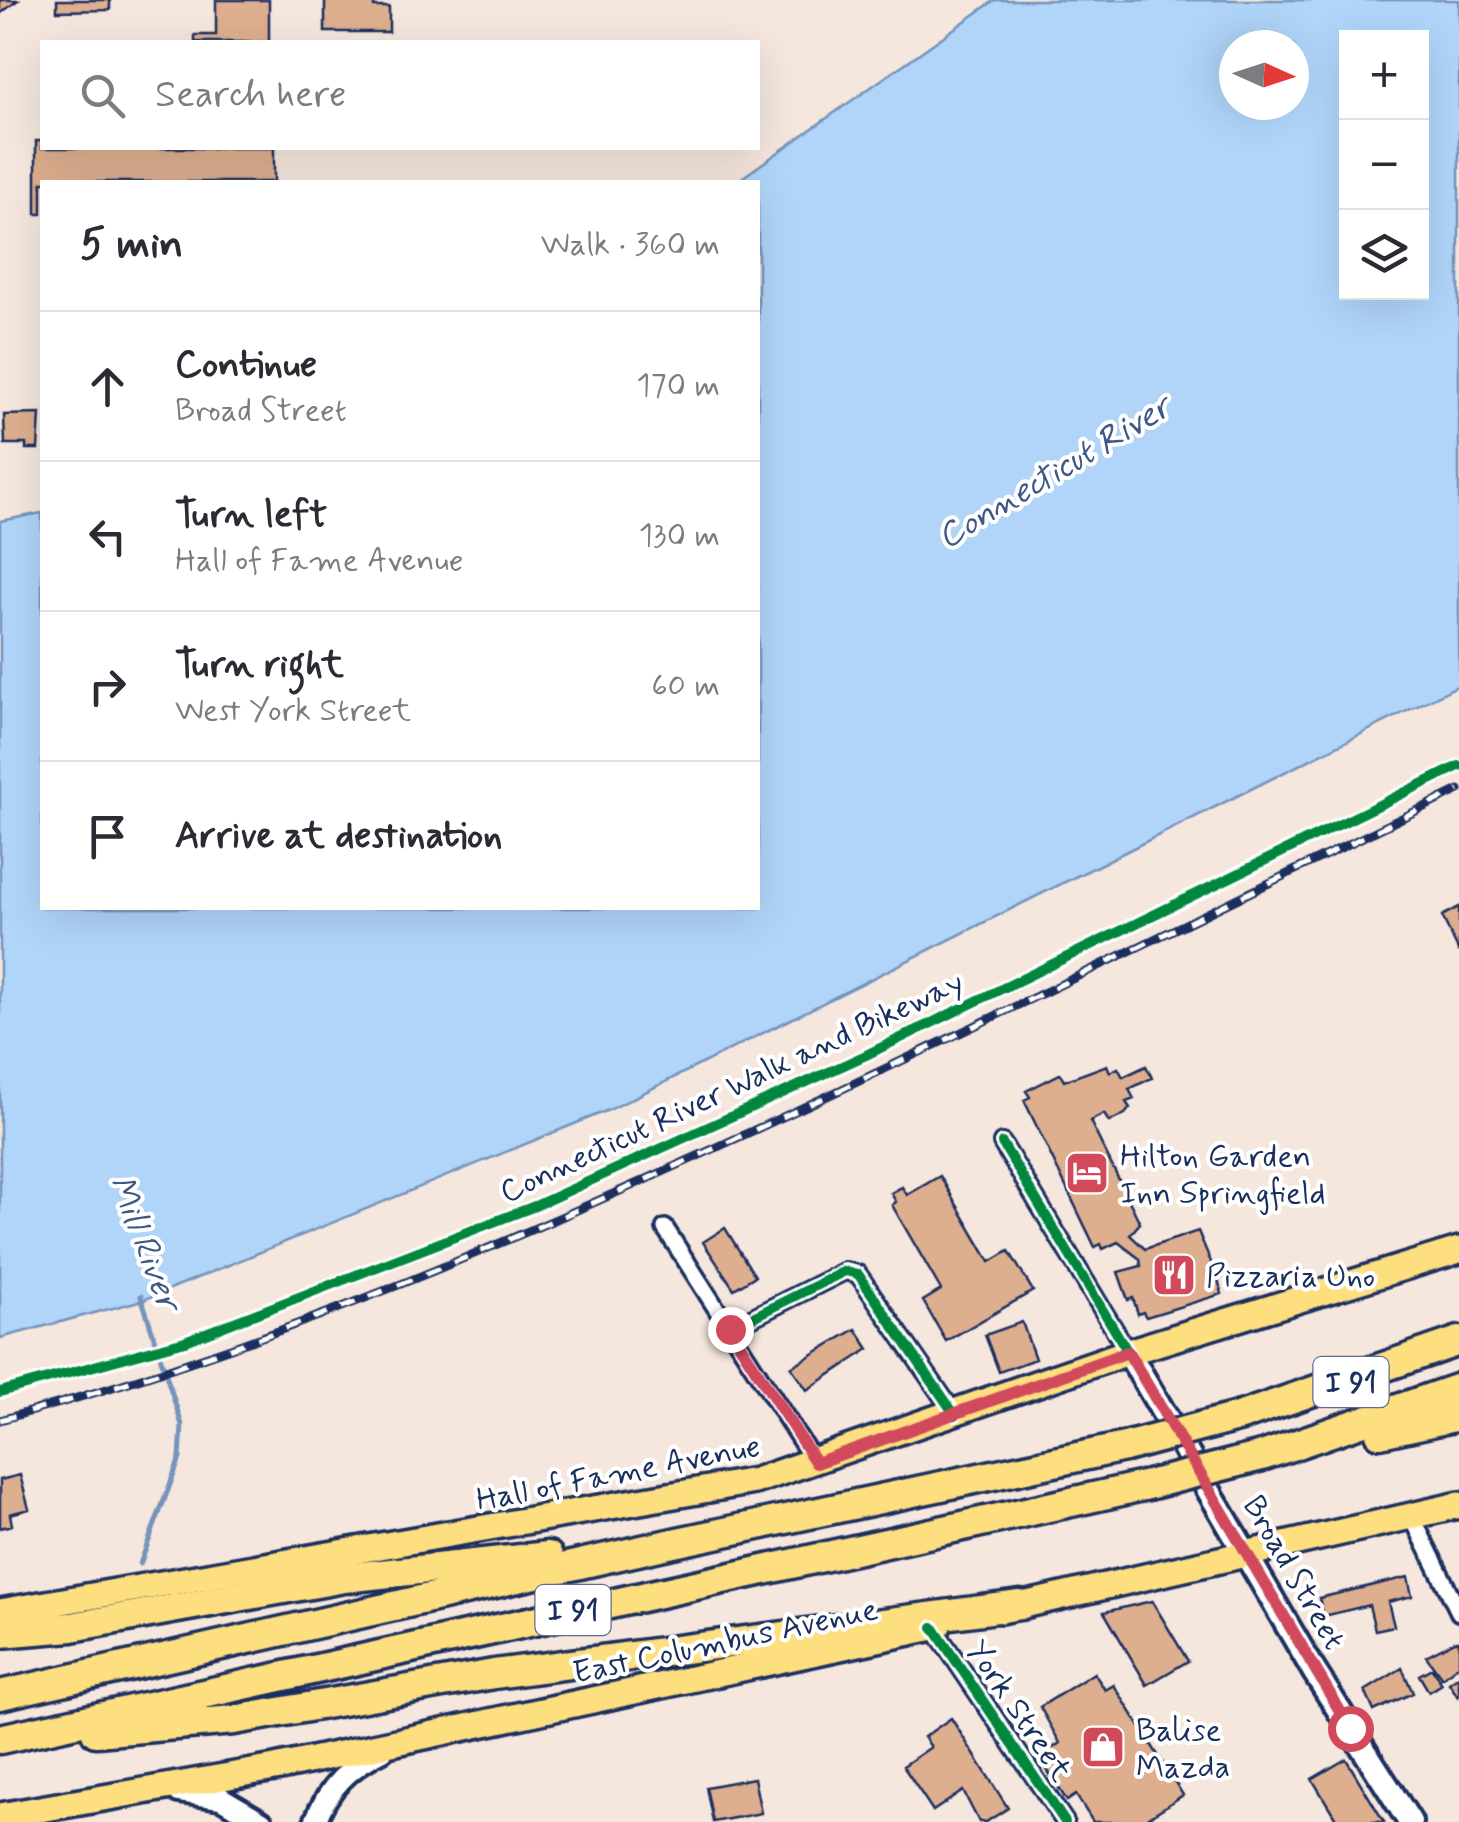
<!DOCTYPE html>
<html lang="en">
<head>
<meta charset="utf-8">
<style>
	body { margin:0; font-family:Mynerve,sans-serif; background:#f2f2f3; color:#2b2b33 }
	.controls { position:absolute; right:30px; top:30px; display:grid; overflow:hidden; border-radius:0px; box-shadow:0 10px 40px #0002 }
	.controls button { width:90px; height:90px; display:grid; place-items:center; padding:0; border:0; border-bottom:2px solid #e1e1e2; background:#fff; color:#2b2b33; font:50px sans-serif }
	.compass { position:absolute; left:1219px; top:30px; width:90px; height:90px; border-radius:50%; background:#fff; box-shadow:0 10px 40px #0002; rotate:93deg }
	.stop { position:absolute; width:30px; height:30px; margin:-22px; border:8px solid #d1495b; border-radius:50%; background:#fff }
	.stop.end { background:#d1495b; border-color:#fff; box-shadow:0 2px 10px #0008 }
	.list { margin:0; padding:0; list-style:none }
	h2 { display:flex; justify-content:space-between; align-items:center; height:130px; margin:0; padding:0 40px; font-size:42px }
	h2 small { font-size:32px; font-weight:400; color:#7c7c81 }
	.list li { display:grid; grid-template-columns:65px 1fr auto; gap:30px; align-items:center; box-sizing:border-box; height:150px; padding:0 40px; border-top:2px solid #e1e1e2 }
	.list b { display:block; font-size:38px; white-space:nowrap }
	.list p { margin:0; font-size:32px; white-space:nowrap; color:#7c7c81 }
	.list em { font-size:32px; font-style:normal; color:#7c7c81 }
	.icon { flex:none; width:55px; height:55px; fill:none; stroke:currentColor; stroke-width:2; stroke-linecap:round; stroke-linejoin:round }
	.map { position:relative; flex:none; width:1459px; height:1822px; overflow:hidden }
	.search { position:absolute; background:#fff; box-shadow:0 10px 40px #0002; left:40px; top:40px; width:720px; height:110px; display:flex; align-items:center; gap:25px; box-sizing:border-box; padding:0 35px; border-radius:0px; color:#7c7c81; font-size:38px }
	.panel { position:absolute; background:#fff; box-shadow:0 10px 40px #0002; left:40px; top:180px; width:720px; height:730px; border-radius:0px }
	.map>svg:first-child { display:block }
</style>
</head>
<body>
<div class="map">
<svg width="1459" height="1822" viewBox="0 0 1459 1822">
	<rect width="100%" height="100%" fill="#f5e7dd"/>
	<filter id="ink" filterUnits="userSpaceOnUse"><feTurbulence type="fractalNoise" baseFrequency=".01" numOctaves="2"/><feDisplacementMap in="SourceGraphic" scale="20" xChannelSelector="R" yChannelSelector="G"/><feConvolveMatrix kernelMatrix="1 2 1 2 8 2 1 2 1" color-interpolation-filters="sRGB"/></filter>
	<g filter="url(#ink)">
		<path fill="#b0d5f9" stroke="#7493bb" stroke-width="2.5" fill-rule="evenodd" d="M995,0H1459V685L611,1109L143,1300L0,1338V521L42,513V908H758V182H736ZM1346,38H1422V292H1346ZM1234,45H1294V105H1234Z"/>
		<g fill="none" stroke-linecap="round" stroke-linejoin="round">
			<path stroke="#7493bb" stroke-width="5" d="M140,1564L180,1458L182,1425L141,1296"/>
		</g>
		<path fill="#deaf8f" stroke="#1b2f5e" stroke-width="2.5" d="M0,0H18L0,14Z
			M57,0H110V10L57,11Z
			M216,0H269V42H195V35H216Z
			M325,0H374V7H389V32H325Z
			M36,141H42V148H274V182H42V214H36Z
			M40,414L38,449H26V444H5L4,415Z
			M1459,907V952L1442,916Z
			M1107,1065L1110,1072L1118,1068L1123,1077L1146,1066L1152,1078L1129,1089L1134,1099L1126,1102L1130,1108L1125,1114L1109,1122L1104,1114L1090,1121L1140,1223L1130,1235L1145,1249L1198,1231L1213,1267L1221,1264L1225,1277L1218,1279L1222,1294L1146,1317L1143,1312L1138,1314L1133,1298L1128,1300L1118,1272L1141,1266L1140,1259L1118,1242L1103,1249L1101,1244L1095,1247L1024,1100L1030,1097L1026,1091L1060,1074L1064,1081Z
			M940,1176L990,1262L1009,1251L1033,1291L946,1341L923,1301L941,1290L892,1205L896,1202L891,1193L902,1187L907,1195Z
			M725,1228L755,1276L734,1289L703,1242Z
			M1022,1322L1035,1359L999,1372L985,1335Z
			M856,1329L869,1349L807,1390L791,1367Z
			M20,1475L29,1509L10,1514L12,1525L0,1528V1480Z
			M1408,1577L1412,1596L1388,1602L1394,1626L1375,1630L1369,1605L1324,1616L1319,1598Z
			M1152,1601L1188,1661L1147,1685L1104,1612Z
			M1455,1641H1459V1665L1442,1678L1426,1656Z
			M1402,1668L1413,1693L1374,1711L1365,1691Z
			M1432,1668L1442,1684L1429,1692L1419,1675Z
			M1094,1673L1105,1690L1114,1685L1183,1795L1141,1822H1093L1076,1795L1067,1801L1039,1757L1060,1743L1040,1707Z
			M1459,1676V1696L1458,1697L1449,1683Z
			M951,1718L1008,1808L986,1822H979L963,1791L933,1811L903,1766L931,1747L924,1737Z
			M1346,1759L1384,1822H1338L1312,1779Z
			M754,1778L761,1813L713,1822L706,1787Z"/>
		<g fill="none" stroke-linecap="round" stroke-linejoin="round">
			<defs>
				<path id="minor" d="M1002,1143L1128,1352
					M665,1228L815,1463
					M729,1329L845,1271L858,1274L955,1415
					M1412,1517L1459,1612
					M933,1627L1065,1822"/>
				<path id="tertiary" d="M179,1792L221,1798L262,1822
					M315,1822C328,1787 350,1766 383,1750"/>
				<path id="secondary" d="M1128,1352L1314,1671L1410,1822"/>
				<path id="primary" d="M1001,1610L1459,1505
					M0,1612L755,1481L1128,1352L1459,1250
					M0,1816L275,1768L938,1626"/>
				<path id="motorway" d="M1241,1416L1459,1341
					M1380,1433L1459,1416
					M1262,1456L1459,1388
					M0,1633L72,1627L344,1578L548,1556
					M0,1695L673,1543L1125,1447
					M96,1732L234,1720L494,1674L1020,1605
					M0,1739L1148,1485"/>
			</defs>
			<use href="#minor" stroke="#1b2f5e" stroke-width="22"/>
			<use href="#tertiary" stroke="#1b2f5e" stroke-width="28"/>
			<use href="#secondary" stroke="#1b2f5e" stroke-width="30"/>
			<use href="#primary" stroke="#1b2f5e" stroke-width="32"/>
			<use href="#motorway" stroke="#1b2f5e" stroke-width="35"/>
			<use href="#minor" stroke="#fff" stroke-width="15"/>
			<use href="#tertiary" stroke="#fff" stroke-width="20"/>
			<use href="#secondary" stroke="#fff" stroke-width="22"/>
			<use href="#primary" stroke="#fedf80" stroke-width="25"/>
			<use href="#motorway" stroke="#fedf80" stroke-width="28"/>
			<defs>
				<path id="rail" d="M0,1420C274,1346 533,1233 789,1114C1014,1009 1236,899 1459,790"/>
			</defs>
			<use href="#rail" stroke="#1b2f5e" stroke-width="9"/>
			<use href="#rail" stroke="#fff" stroke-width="5" stroke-dasharray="15" stroke-linecap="butt"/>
			<defs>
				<path id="motorway-bridge" d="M1125,1447L1241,1416
					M1148,1485L1262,1456"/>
			</defs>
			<use href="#motorway-bridge" stroke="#1b2f5e" stroke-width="35" stroke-linecap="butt"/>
			<use href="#motorway-bridge" stroke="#fedf80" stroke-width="28"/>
			<defs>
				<path id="cycleway" d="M1002,1143L1128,1352
					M729,1329L845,1271L858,1274L955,1415
					M0,1392L185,1341L535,1206L866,1055L1459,766
					M933,1627L1065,1822"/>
			</defs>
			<use href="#cycleway" stroke="#fff" stroke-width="16"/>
			<use href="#cycleway" stroke="#00873e" stroke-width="10"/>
		</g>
	</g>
	<g fill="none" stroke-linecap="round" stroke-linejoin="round" filter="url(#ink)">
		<path stroke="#d1495b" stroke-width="12" d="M730,1329L816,1463L1128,1352L1350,1728"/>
	</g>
	<defs>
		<symbol id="hotel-square" viewBox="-11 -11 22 22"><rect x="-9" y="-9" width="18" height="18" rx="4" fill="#d1495b" stroke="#fff"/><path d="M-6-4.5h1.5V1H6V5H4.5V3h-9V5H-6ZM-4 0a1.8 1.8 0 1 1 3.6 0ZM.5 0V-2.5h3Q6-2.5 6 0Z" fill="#fff"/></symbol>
		<symbol id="restaurant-square" viewBox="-11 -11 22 22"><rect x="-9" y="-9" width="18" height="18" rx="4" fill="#d1495b" stroke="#fff"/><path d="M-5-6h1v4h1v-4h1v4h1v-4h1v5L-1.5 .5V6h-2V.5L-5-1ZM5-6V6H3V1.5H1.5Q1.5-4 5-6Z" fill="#fff"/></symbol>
		<symbol id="shop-square" viewBox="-11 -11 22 22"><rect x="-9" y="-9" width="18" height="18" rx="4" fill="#d1495b" stroke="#fff"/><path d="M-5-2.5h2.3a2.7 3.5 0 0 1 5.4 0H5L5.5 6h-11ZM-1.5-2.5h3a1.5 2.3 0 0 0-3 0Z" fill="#fff"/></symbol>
	</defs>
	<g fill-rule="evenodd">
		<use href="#hotel-square" x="1062" y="1148" width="50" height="50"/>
		<use href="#restaurant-square" x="1149" y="1250" width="50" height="50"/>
		<use href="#shop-square" x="1078" y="1722" width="50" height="50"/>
	</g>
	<g text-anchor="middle" stroke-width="8" stroke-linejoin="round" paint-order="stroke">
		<g fill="#fff" stroke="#5f6d8e" stroke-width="2.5">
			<rect x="1313.5" y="1357" width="75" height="50" rx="8"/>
			<rect x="535.5" y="1585" width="75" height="50" rx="8"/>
		</g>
		<g font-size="30" font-weight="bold" fill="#1b2f5e">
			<text x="1351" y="1392">I 91</text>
			<text x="573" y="1620">I 91</text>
		</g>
		<g font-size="32" fill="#1b2f5e" stroke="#fff">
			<text transform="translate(731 1086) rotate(-25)" y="11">Connecticut River Walk and Bikeway</text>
			<text transform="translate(618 1472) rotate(-11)" y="11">Hall of Fame Avenue</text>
			<text transform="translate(1295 1572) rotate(60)" y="11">Broad Street</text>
			<text transform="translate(725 1640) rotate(-12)" y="11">East Columbus Avenue</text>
			<text transform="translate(1020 1710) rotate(56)" y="11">York Street</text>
		</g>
		<g font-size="32" fill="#1b2f5e" stroke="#fff" text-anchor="start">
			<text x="1120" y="1166">Hilton Garden<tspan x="1120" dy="37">Inn Springfield</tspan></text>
			<text x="1206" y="1286">Pizzaria Uno</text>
			<text x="1136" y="1740">Balise<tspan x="1136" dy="37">Mazda</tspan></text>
		</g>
		<g font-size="35" font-style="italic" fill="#405885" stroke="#fff">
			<text transform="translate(1053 471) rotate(-31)" y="12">Connecticut River</text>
			<text transform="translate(146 1242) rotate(69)" y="12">Mill River</text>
		</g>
	</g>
</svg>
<div class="controls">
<button>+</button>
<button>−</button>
<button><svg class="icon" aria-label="layers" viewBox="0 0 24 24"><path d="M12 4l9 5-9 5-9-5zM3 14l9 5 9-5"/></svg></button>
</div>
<svg class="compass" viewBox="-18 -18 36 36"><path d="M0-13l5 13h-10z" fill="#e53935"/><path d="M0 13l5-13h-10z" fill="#7c7c81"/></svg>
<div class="stop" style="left:1350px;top:1728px"></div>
<div class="stop end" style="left:730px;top:1329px"></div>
<div class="search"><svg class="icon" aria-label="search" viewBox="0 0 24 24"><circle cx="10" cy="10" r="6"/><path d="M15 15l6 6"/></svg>Search here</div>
<section class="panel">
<h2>5 min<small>Walk · 360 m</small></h2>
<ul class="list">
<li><svg class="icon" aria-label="ahead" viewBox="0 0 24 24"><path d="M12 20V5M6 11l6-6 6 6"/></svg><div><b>Continue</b><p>Broad Street</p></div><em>170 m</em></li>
<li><svg class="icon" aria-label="left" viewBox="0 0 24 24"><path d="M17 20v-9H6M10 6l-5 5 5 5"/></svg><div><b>Turn left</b><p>Hall of Fame Avenue</p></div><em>130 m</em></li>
<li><svg class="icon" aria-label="right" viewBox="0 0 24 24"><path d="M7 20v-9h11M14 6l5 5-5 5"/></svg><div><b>Turn right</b><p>West York Street</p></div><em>60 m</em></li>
<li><svg class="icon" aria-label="arrive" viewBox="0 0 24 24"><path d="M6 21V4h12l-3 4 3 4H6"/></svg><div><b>Arrive at destination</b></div></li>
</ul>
</section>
</div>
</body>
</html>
